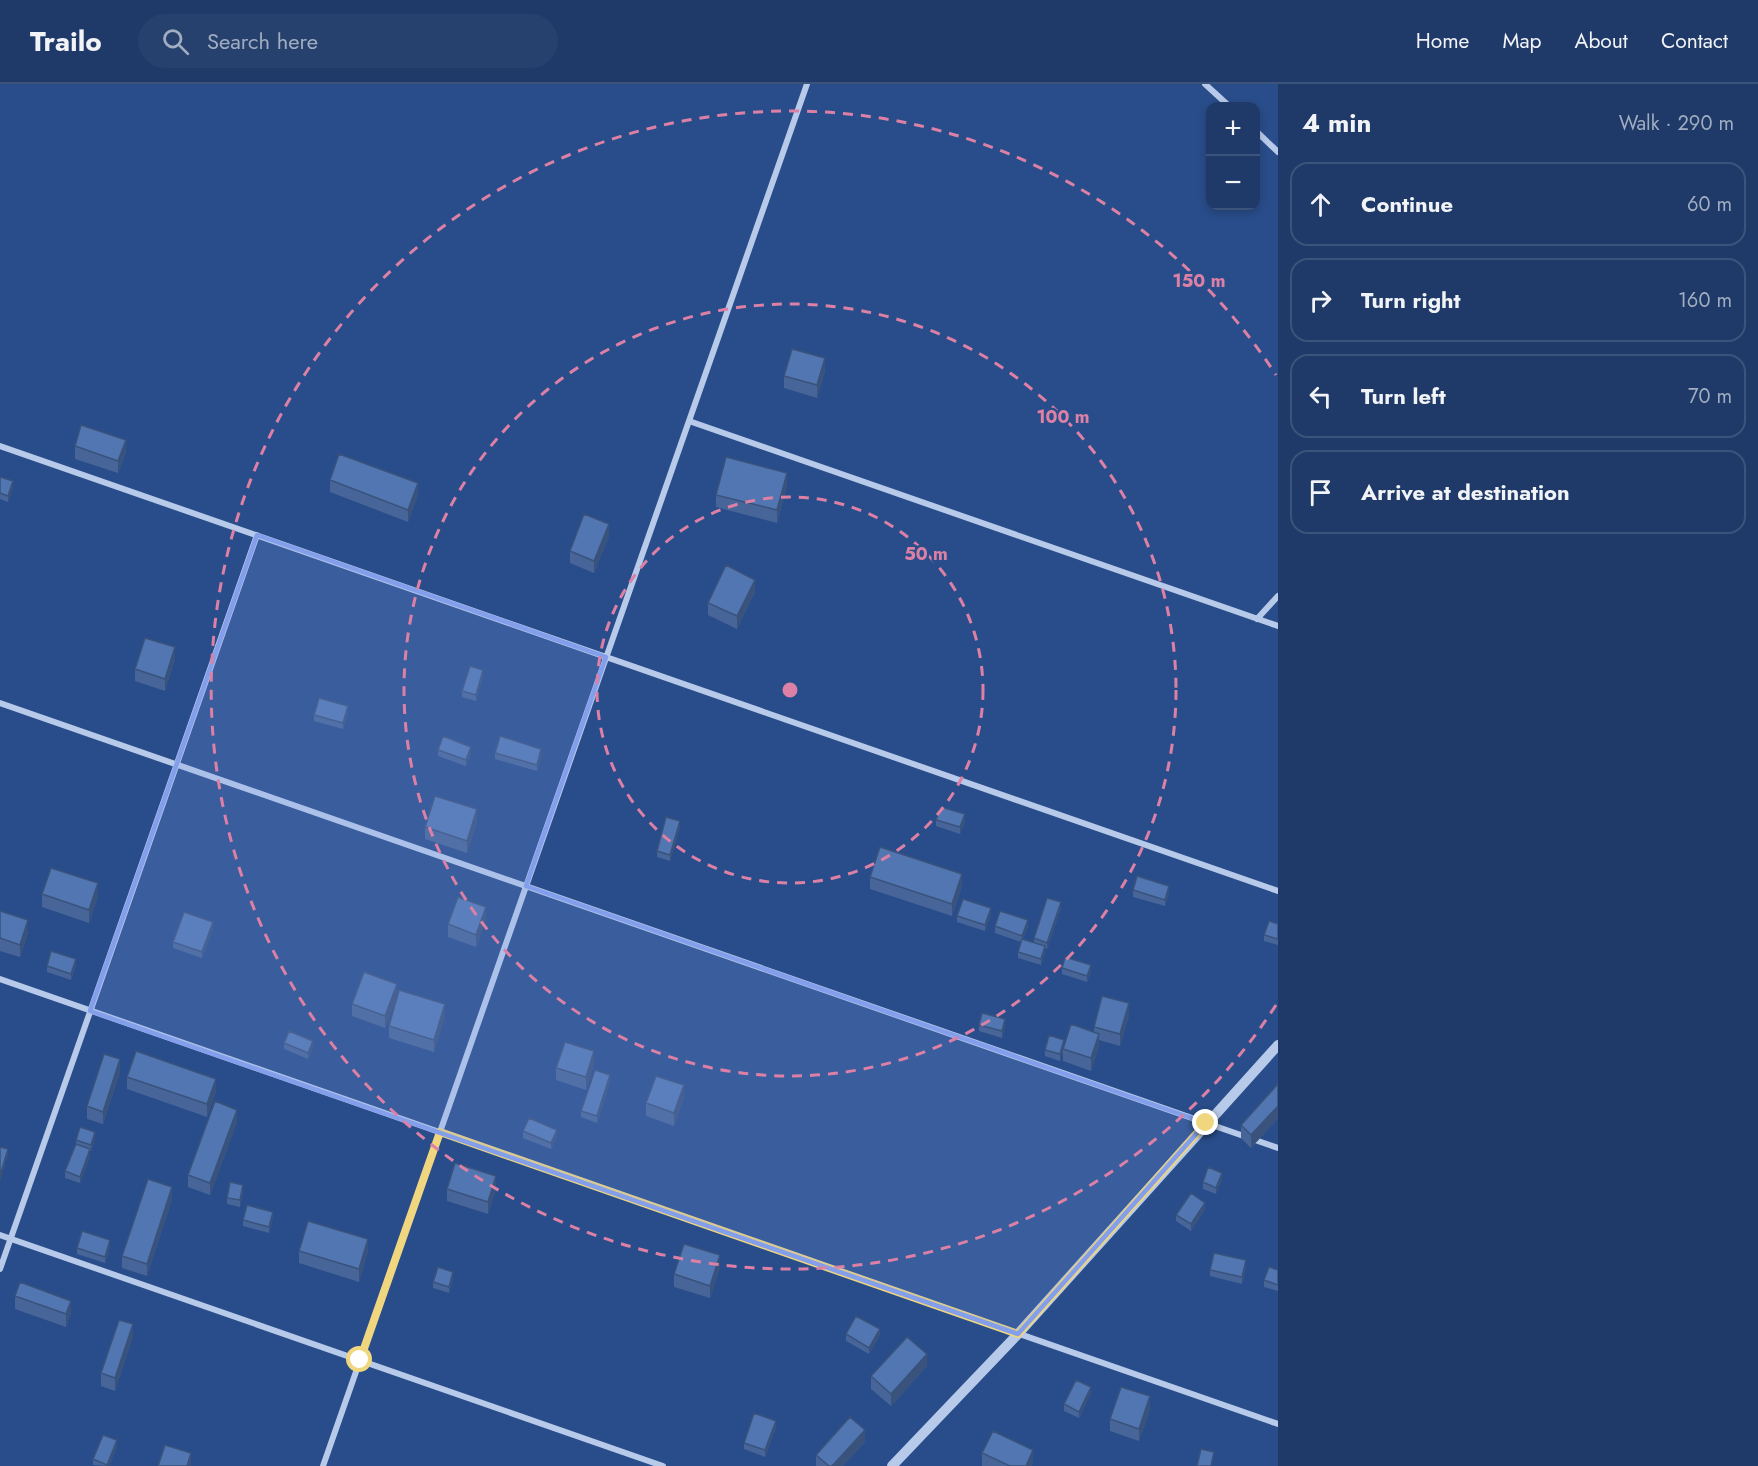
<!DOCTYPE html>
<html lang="en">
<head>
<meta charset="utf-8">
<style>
	body { margin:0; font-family:Jost,sans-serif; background:#27416e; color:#f1f3f6 }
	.controls { position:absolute; right:18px; top:18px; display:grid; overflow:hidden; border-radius:12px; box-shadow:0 3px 9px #0003 }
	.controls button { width:54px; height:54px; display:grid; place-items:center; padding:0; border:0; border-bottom:2px solid #3c547c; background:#1f3a68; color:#f1f3f6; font:30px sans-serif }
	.stop { position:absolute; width:18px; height:18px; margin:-14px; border:4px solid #f0d67e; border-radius:50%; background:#fff }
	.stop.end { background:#f0d67e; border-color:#fff; box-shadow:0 2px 6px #0008 }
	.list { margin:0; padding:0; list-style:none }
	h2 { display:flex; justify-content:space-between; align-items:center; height:78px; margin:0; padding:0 24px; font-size:26px }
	h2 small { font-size:20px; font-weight:400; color:#a1adc0 }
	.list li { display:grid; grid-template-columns:39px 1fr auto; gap:18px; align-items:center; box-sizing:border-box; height:84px; margin:0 12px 12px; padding:0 12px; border:2px solid #3c547c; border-radius:18px }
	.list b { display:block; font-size:22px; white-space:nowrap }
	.list em { font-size:20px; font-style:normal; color:#a1adc0 }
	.icon { flex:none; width:33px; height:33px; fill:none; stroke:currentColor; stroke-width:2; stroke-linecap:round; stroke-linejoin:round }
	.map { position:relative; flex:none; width:1278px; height:1382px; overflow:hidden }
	header { display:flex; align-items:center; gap:36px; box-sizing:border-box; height:84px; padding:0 30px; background:#1f3a68; border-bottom:2px solid #3c547c }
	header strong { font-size:28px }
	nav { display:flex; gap:33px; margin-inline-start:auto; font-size:21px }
	.search { width:420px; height:54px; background:#27416e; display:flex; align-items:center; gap:15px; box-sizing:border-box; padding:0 21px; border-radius:33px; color:#a1adc0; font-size:22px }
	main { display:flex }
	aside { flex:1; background:#1f3a68 }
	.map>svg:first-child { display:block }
</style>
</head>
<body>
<header>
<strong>Trailo</strong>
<div class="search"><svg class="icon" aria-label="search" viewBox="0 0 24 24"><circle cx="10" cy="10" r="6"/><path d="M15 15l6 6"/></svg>Search here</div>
<nav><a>Home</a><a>Map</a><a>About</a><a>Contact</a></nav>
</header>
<main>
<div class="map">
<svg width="1278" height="1382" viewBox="0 0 1278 1382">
	<rect width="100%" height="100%" fill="#294d8a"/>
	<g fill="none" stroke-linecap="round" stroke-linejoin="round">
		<path stroke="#b7cae9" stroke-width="6" d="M1205,0L1229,22
			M1256,47L1278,68
			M689,337L1278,542
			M0,362L1278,807
			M1257,535L1278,512
			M0,619L1278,1064
			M0,895L1278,1340
			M0,1151L663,1382
			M0,1185L257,451
			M323,1382L807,0"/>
		<path stroke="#b7cae9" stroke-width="10" d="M892,1382L1018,1250L1278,961"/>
	</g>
	<path fill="#476598" d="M825,287L817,314L784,304V292Z
		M75,362L126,368L118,389L75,375Z
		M0,393L13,403L8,418L0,415Z
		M330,396L418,411L408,438L330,408Z
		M787,401L777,439L716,423V411Z
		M609,452L594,489L570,479V467Z
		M755,508L737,545L708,531V519Z
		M175,575L165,607L135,597V585Z
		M483,592L476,617L462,613V607Z
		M348,628L343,645L314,637V631Z
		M438,666L471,669L466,682L438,672Z
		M495,669L541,671L537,687L495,675Z
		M936,736L965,737L960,750L936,742Z
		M477,738L467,769L425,755V743Z
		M680,743L670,777L657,773V767Z
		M870,793L962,802L952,832L870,805Z
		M1133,806L1169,808L1165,822L1133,813Z
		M42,810L98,812L89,839L42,823Z
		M1061,824L1047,865L1045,864V868L1041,881L1018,874V868L1021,858L995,849V842H1028L1023,855L1034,859V854Z
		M0,827L28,849L20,873L0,867Z
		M991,830L985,847L957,838V832Z
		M486,835L476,863L448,853V840Z
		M1278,840V861L1264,857V851Z
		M213,845L202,874L173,864V858Z
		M76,881L71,896L47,888V882Z
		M1062,884L1091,887L1087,898L1062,890Z
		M397,913L385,944L352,932V920Z
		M1129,931L1120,962L1099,956V962L1091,987L1063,977V967L1060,977L1045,972V966L1064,960L1094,948V943Z
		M445,932L434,968L389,954V942Z
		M979,941H1005L1002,954L979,947Z
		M284,959L313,963L308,975L284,965Z
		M594,980L586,1006L556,996V984Z
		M120,988L103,1040L87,1035V1022Z
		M127,993L216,1007L207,1033L127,1005Z
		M610,997L597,1039L581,1033V1027Z
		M1278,1000V1034L1251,1064L1241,1054V1041Z
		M684,1013L674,1042L646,1032V1019Z
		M237,1038L210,1111L188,1103V1091Z
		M523,1047L557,1052L551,1065L523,1054Z
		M95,1054L91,1067H90V1072L80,1099L65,1094V1087L76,1060V1056Z
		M1222,1095L1216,1110L1203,1105V1098Z
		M447,1105H496L488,1130L447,1117Z
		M243,1107L240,1123L227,1120V1114Z
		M172,1115L147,1192L122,1184V1172Z
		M1205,1125L1191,1147L1176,1137V1131Z
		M273,1134L269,1149L243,1142V1136Z
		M110,1162L105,1179L77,1170V1164Z
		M299,1167H368L359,1198L299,1179Z
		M1246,1182L1242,1200L1210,1192V1186Z
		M720,1183L710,1214L674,1203V1190Z
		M1278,1186V1207L1264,1203V1196Z
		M453,1194L449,1209L433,1204V1198Z
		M15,1212L71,1229L66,1243L15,1225Z
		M846,1250L880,1251L869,1270L846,1257Z
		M133,1252L115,1307L101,1302V1289Z
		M927,1282L891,1322L871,1305V1292Z
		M1091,1309L1079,1334L1064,1327V1320Z
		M1150,1325L1139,1357L1110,1347V1335Z
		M776,1343L765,1373L744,1365V1359Z
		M865,1358L843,1382H816V1371Z
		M117,1362L109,1382L93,1381V1375Z
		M982,1369L1033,1378L1031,1382H982Z"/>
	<path fill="#39537c" d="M825,274V287L817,314V301Z
		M126,356V368L118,389V377Z
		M787,389V401L777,439V426Z
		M13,397V403L8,418V412Z
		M418,399V411L408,438V426Z
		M609,440V452L594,489V477Z
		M755,496V508L737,545V532Z
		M175,563V575L165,607V595Z
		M483,586V592L476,617V611Z
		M348,622V628L343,645V639Z
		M471,663V669L466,682V676Z
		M541,665V671L537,687V681Z
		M477,725V738L467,769V757Z
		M965,730V737L960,750V743Z
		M680,737V743L670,777V771Z
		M962,790V802L952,832V820Z
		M98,799V812L89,839V826Z
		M1169,802V808L1165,822V816Z
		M1061,818V824L1047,865V859Z
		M486,823V835L476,863V851Z
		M991,824V830L985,847V841Z
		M28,836V849L20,873V861Z
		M1028,836V842L1022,858V852Z
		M213,838V845L202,874V868Z
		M1045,862V868L1041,881V875Z
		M76,875V881L71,896V890Z
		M1091,881V887L1087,898V892Z
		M397,900V913L385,944V932Z
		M1129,919V931L1120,962V950Z
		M445,920V932L434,968V956Z
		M1005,935V941L1002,954V947Z
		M1099,950V962L1091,987V974Z
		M1064,956V962L1060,977V970Z
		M313,957V963L308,975V969Z
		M594,967V980L586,1006V993Z
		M120,975V988L103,1040V1028Z
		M610,991V997L597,1039V1032Z
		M216,995V1007L207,1033V1020Z
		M684,1001V1013L674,1042V1029Z
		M1278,1022V1034L1251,1064V1051Z
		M237,1026V1038L210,1111V1099Z
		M557,1046V1052L551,1065V1059Z
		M95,1048V1054L91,1067V1061Z
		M8,1065V1071L0,1098V1092Z
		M90,1065V1072L80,1099V1093Z
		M1222,1089V1095L1216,1110V1104Z
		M496,1092V1105L488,1130V1118Z
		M243,1101V1107L240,1123V1116Z
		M172,1103V1115L147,1192V1180Z
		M1205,1119V1125L1191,1147V1140Z
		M273,1128V1134L269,1149V1143Z
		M368,1155V1167L359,1198V1185Z
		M110,1156V1162L105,1179V1173Z
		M720,1171V1183L710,1214V1202Z
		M1246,1176V1182L1242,1200V1193Z
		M453,1188V1194L449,1209V1203Z
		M71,1217V1229L66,1243V1230Z
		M133,1240V1252L115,1307V1294Z
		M880,1245V1251L869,1270V1264Z
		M927,1270V1282L891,1322V1310Z
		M1091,1303V1309L1079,1334V1328Z
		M1150,1312V1325L1139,1357V1345Z
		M776,1337V1343L765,1373V1366Z
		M865,1346V1358L843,1382H832Z
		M117,1356V1362L109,1382H107Z
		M1033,1366V1378L1031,1382H1026Z
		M191,1369V1382H187Z"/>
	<path fill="#5276b1" stroke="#39537c" stroke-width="1.5" d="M792,265L825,274L817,301L784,292Z
		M81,341L126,356L118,377L75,362Z
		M339,370L418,399L408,426L330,396Z
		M726,373L787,389L777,426L716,411Z
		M0,393L13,397L8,412L0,409Z
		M584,430L609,440L594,477L570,467Z
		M726,481L755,496L737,532L708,519Z
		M145,554L175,563L165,595L135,585Z
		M470,582L483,586L476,611L462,607Z
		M319,614L348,622L343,639L314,631Z
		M443,652L471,663L466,676L438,666Z
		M500,652L541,665L537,681L495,669Z
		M435,712L477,725L467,757L425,743Z
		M941,723L965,730L960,743L936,736Z
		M666,733L680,737L670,771L657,767Z
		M880,763L962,790L952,820L870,793Z
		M51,784L98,799L89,826L42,810Z
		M1137,792L1169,802L1165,816L1133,806Z
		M458,813L486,823L476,851L448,840Z
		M1047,814L1061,818L1047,859L1034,854Z
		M963,815L991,824L985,841L957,832Z
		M0,827L28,836L20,861L0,854Z
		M1000,827L1028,836L1022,852L995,842Z
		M184,828L213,838L202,868L173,858Z
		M1269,837L1278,840V855L1264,851Z
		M1022,855L1045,862L1041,875L1018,868Z
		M51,867L76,875L71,890L47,882Z
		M1065,873L1091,881L1087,892L1062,884Z
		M364,888L397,900L385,932L352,920Z
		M399,906L445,920L434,956L389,942Z
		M1102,912L1129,919L1120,950L1094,943Z
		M982,929L1005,935L1002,947L979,941Z
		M1071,940L1099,950L1091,974L1063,965Z
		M289,947L313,957L308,969L284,959Z
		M1049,951L1064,956L1060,970L1045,966Z
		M565,958L594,967L586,993L556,984Z
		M136,967L216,995L207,1020L127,993Z
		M104,970L120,975L103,1028L87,1022Z
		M595,986L610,991L597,1032L581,1027Z
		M656,992L684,1001L674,1029L646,1019Z
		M1278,1000V1022L1251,1051L1241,1041Z
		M215,1017L237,1026L210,1099L188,1091Z
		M529,1034L557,1046L551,1059L523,1047Z
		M80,1043L95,1048L91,1061L76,1056Z
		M76,1060L90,1065L80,1093L65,1087Z
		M0,1063L8,1065L0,1092Z
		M455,1079L496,1092L488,1118L447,1105Z
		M1208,1083L1222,1089L1216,1104L1203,1098Z
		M148,1095L172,1103L147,1180L122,1172Z
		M230,1098L243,1101L240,1116L227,1114Z
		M1191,1109L1205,1119L1191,1140L1176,1131Z
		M247,1121L273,1128L269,1143L243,1136Z
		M308,1137L368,1155L359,1185L299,1167Z
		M82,1147L110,1156L105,1173L77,1164Z
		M684,1160L720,1171L710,1202L674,1190Z
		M1214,1169L1246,1176L1242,1193L1210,1186Z
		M438,1183L453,1188L449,1203L433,1198Z
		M1269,1183L1278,1186V1201L1264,1196Z
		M20,1198L71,1217L66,1230L15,1212Z
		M856,1232L880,1245L869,1264L846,1250Z
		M119,1236L133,1240L115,1294L101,1289Z
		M907,1253L927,1270L891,1310L871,1292Z
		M1076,1296L1091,1303L1079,1328L1064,1320Z
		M1121,1303L1150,1312L1139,1345L1110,1335Z
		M754,1329L776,1337L765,1366L744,1359Z
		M850,1333L865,1346L832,1382H829L816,1371Z
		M993,1347L1033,1366L1026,1382H1010L982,1369Z
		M103,1351L117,1356L107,1381L93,1375Z
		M165,1361L191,1369L187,1382H158Z
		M1201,1365L1214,1368L1211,1382H1197Z"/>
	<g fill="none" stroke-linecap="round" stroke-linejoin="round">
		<path stroke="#f0d67e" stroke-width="8" d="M360,1276L440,1048L1018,1250L1206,1039"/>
	</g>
	<path fill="#839eea" fill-opacity="0.2" stroke="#839eea" stroke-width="4.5" stroke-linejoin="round" d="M257,451L606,573L526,802L1206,1039L1018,1250L90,927Z"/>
	<g fill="none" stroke="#dd80a5" stroke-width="3" stroke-dasharray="10 8">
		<circle cx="790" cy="606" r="193"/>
		<circle cx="790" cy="606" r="386"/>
		<path d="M1276 921A579 579 0 1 1 1276 291"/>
	</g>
	<circle cx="790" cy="606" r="9" fill="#dd80a5" stroke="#294d8a" stroke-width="3"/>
	<g font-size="18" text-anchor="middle" font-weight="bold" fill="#dd80a5" stroke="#294d8a" stroke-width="5" stroke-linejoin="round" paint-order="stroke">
		<text x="1199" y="203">150 m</text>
		<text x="1063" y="339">100 m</text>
		<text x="926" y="476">50 m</text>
	</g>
</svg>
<div class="controls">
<button>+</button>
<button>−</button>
</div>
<div class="stop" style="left:360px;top:1276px"></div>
<div class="stop end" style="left:1206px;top:1039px"></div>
</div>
<aside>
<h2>4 min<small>Walk · 290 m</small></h2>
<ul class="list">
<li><svg class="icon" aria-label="ahead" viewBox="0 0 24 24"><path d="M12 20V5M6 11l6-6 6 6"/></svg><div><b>Continue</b></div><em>60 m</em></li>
<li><svg class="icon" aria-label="right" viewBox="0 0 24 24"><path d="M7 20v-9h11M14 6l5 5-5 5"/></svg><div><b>Turn right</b></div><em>160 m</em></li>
<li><svg class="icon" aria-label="left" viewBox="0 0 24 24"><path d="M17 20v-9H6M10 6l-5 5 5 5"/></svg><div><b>Turn left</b></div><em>70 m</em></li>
<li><svg class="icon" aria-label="arrive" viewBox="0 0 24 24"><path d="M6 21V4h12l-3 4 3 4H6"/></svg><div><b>Arrive at destination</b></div></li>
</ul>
</aside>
</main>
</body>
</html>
